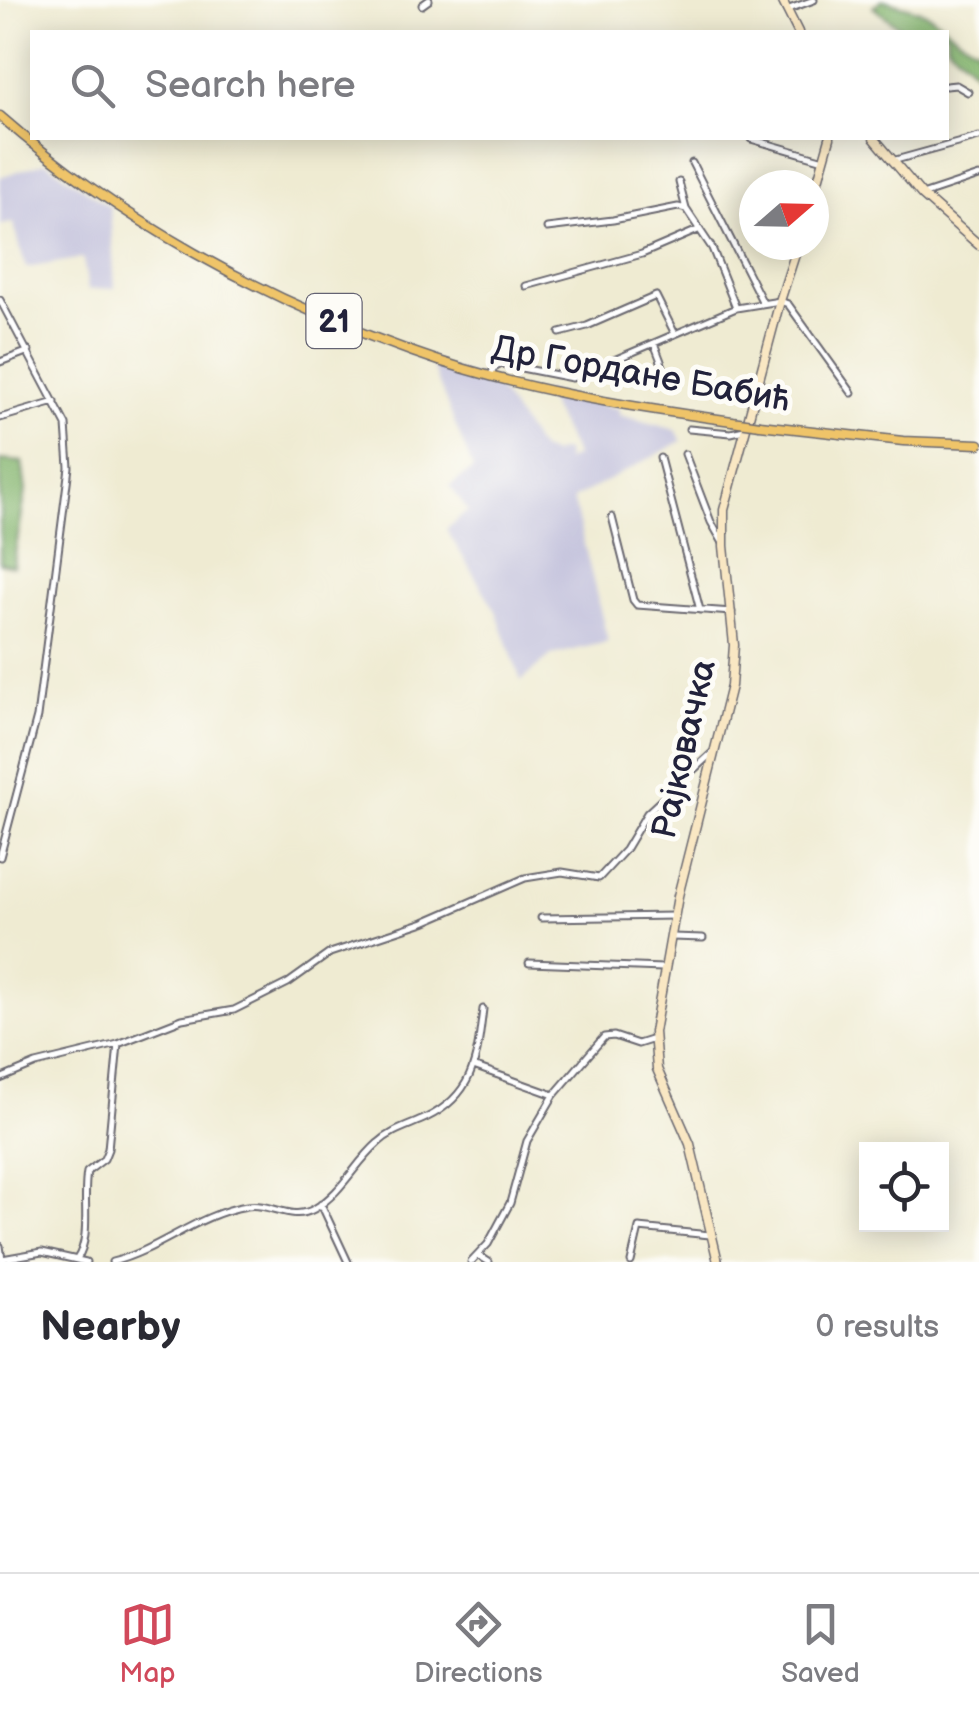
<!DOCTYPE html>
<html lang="en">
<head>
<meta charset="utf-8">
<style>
	body { margin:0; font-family:"Balsamiq Sans",sans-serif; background:#f7f7f7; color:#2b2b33 }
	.controls { position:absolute; right:30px; bottom:30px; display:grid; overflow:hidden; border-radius:0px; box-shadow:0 5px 25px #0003 }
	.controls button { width:90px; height:90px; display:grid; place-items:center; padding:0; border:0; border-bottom:2px solid #e1e1e2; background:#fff; color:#2b2b33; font:50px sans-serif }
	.compass { position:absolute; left:739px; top:170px; width:90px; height:90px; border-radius:50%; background:#fff; box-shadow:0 5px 25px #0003; rotate:70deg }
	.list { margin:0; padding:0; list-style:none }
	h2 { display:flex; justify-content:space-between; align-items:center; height:130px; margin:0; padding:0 40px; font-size:42px }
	h2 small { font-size:32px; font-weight:400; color:#7c7c81 }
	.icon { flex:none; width:55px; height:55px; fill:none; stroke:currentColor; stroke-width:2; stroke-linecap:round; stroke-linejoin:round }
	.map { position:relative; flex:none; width:979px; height:1262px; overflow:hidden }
	.search { position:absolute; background:#fff; box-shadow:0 5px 25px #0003; left:30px; right:30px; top:30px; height:110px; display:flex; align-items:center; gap:25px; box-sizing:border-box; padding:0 35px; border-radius:0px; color:#7c7c81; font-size:38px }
	.sheet { height:310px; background:#fff }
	nav { display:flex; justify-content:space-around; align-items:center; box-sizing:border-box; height:140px; border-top:2px solid #e1e1e2; background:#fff; font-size:28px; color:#7c7c81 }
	nav a { display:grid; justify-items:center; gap:5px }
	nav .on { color:#d1495b }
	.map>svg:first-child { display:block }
</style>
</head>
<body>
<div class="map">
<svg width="979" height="1262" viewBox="0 0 979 1262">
	<rect width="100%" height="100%" fill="#fdfcf7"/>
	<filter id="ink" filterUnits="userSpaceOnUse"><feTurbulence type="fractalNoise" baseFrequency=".01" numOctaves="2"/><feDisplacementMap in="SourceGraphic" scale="20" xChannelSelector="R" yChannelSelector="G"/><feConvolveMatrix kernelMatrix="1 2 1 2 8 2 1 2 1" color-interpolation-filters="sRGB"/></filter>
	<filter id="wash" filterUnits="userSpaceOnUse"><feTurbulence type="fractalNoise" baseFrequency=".0048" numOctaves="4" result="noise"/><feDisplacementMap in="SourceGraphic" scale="40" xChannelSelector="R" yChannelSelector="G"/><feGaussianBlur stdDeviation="2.25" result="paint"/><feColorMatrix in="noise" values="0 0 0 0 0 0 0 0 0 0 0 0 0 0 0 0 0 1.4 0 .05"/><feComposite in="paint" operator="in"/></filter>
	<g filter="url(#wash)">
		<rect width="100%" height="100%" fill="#efebd2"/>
		<path fill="#c2c1dc" d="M46,162L110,207L115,288L88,290L83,258L26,268L13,223L0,225V177Z
			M431,364L493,382L540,450L551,454L565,451L566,461L576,456L543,391L619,409V415L676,430L682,441L573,499L608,642L552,655L521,681L496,611L446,529L468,511L450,486L473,469Z"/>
		<path fill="#84b56e" stroke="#536c54" stroke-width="2.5" d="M883,0C897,5 919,8 931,16C948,27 960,42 979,48V70L975,71L947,44L946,32L913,28L906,32L873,7Z
			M0,460L22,462L26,490L13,566L0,563Z"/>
	</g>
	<g filter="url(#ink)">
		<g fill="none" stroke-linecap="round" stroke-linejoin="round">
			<defs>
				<path id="street" d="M422,5L429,0
					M786,10L814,0
					M946,86L956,85L968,92
					M751,139L824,160
					M892,161L979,137
					M692,163L763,303
					M679,182L686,209L712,248L736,308
					M922,195L979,176
					M547,228L613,220L678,207L686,209
					M526,286L642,254L698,230
					M0,300L66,425L69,467L37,717L0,857
					M560,333L587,326L656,296L675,334
					M654,343L669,382
					M0,362L29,351
					M491,375L494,368L501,364L572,378L736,308L780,301L788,304L852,393
					M0,418L55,402
					M689,429L731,433L744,430
					M685,454L711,522L723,543
					M660,458L700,610
					M612,517L633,600L637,605L732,612
					M541,918L674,916
					M672,937L703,938
					M529,963L663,968
					M476,1067L554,1095
					M0,1079L36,1064L118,1044L182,1019L234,1010L288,983L330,953L424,922L525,878L562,872L599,878L625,850L647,813L713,752
					M321,1204L348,1262
					M0,1246L2,1259
					M478,1255L489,1262
					M2,1259L42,1252L86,1262
					M77,1259C92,1237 82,1199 87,1172L104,1159L108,1149L118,1044
					M112,1262C160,1250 197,1214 247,1206C271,1202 291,1222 314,1209C342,1193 355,1163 378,1143C392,1130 409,1126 426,1118C475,1094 477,1058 483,1009
					M471,1262L488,1244L510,1203L527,1141L554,1095L604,1037L614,1036L638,1044L654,1039
					M631,1262L639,1228L710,1235"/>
				<path id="secondary" d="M782,0L798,32
					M874,138L922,195L979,245
					M814,195L830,138
					M718,1262L690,1144L657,1069L654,1032L678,896L731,686L734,645L724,546V510L780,301L798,245"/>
				<path id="primary" d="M0,116C119,220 263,299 413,352C515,389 624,406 732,421
					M760,425L903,441L979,444"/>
			</defs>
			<use href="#street" stroke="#6a6870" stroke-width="9"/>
			<use href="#secondary" stroke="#6a6870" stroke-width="11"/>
			<use href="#primary" stroke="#6a6870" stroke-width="11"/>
			<use href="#street" stroke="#fff" stroke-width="5"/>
			<use href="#secondary" stroke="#f9e7c3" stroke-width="8"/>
			<use href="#primary" stroke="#efc469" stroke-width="8"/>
			<defs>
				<path id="primary-bridge" d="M732,421L760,425"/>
			</defs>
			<use href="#primary-bridge" stroke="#6a6870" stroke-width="11" stroke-linecap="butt"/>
			<use href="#primary-bridge" stroke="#efc469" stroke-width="8"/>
		</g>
	</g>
	<g text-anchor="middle" stroke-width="10" stroke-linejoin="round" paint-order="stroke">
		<rect fill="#fdfcf7" stroke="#646373" stroke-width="2.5" x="306.5" y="294" width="55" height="54" rx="8"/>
		<g font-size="32" font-weight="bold" fill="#22223b">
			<text x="334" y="332">21</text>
		</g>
		<g font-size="35" fill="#22223b" stroke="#fdfcf7">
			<text transform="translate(641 373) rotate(10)" y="12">Др Гордане Бабић</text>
			<text transform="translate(683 749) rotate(-77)" y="12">Рајковачка</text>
		</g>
	</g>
</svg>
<div class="controls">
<button><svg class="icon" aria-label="locate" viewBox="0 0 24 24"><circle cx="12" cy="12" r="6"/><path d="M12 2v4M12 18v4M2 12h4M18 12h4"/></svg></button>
</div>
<svg class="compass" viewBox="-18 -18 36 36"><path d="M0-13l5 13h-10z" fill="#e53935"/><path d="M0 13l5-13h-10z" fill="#7c7c81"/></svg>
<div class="search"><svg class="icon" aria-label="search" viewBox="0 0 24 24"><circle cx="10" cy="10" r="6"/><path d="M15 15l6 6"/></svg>Search here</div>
</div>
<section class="sheet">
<h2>Nearby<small>0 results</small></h2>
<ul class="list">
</ul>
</section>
<nav>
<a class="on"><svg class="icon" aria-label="map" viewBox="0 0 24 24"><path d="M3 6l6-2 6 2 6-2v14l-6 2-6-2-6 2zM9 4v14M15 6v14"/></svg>Map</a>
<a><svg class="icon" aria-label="directions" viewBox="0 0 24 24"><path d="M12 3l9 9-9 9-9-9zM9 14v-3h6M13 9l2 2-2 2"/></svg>Directions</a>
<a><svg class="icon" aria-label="saved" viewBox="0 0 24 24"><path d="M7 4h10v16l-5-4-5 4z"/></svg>Saved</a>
</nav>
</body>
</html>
